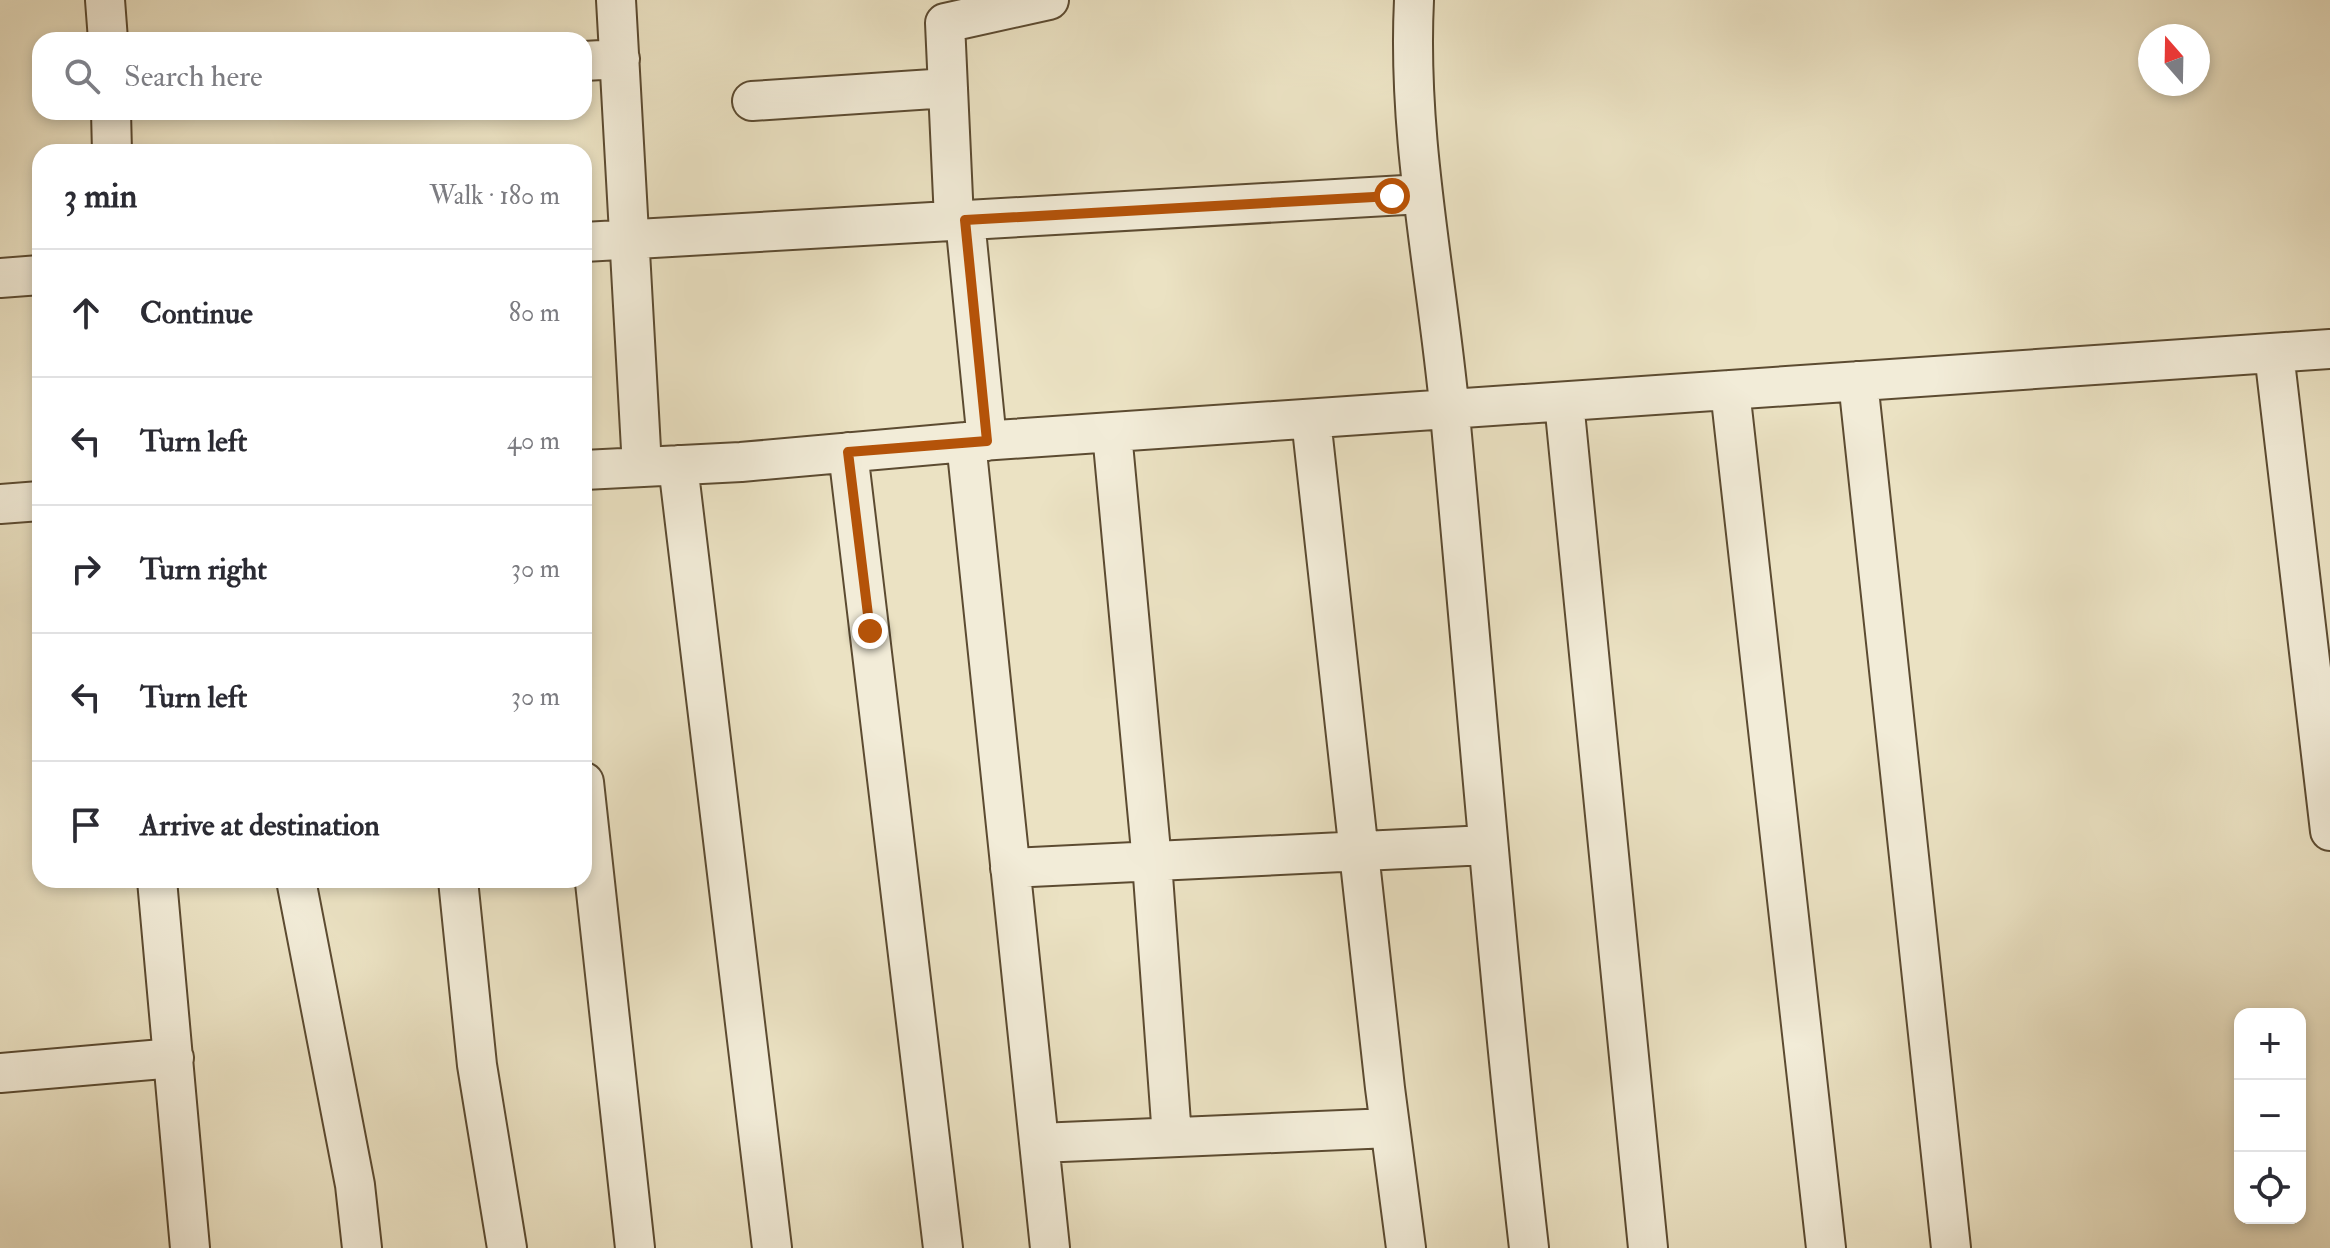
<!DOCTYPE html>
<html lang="en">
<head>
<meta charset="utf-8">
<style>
	body { margin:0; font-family:"IM FELL Double Pica",serif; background:#f7f7f7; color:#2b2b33 }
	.controls { position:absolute; right:24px; bottom:24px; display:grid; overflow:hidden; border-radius:16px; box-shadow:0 4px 12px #0003 }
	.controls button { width:72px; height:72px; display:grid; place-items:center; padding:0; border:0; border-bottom:2px solid #e1e1e2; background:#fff; color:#2b2b33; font:40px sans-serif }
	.compass { position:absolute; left:2138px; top:24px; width:72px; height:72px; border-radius:50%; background:#fff; box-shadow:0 4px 12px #0003; rotate:340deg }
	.stop { position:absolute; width:24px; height:24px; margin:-18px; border:6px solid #b45309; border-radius:50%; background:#fff }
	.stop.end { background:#b45309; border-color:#fff; box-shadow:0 2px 8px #0008 }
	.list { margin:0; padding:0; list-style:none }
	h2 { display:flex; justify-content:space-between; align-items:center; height:104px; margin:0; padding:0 32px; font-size:34px }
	h2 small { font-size:26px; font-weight:400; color:#7c7c81 }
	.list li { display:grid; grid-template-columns:52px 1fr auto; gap:24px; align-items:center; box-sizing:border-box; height:128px; padding:0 32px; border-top:2px solid #e1e1e2 }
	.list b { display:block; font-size:30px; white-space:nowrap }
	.list em { font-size:26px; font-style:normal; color:#7c7c81 }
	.icon { flex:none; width:44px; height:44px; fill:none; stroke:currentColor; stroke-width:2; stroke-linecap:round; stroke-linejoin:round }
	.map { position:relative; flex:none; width:2330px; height:1248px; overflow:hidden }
	.search { position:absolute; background:#fff; box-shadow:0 4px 12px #0003; left:32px; top:32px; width:560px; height:88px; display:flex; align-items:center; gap:20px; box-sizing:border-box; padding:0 28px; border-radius:24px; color:#7c7c81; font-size:30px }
	.panel { position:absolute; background:#fff; box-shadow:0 4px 12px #0003; left:32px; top:144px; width:560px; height:744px; border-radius:24px }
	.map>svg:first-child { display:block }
</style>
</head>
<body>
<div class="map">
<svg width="2330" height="1248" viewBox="0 0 2330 1248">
	<rect width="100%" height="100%" fill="#ebe2c3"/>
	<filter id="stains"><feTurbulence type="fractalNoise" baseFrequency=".0025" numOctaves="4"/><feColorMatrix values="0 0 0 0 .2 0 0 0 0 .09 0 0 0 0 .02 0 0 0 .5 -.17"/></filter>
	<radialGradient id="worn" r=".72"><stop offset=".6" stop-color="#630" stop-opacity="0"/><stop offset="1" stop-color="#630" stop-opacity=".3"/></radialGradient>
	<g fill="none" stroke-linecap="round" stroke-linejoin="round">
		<defs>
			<path id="minor" d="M105,0L108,40
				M616,0L642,467
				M1414,0C1407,141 1437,274 1450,414C1476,692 1497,970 1529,1248
				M584,61L620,59
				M752,101L948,88
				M111,112L112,152
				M954,220L945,23L1049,0
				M965,220L987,441
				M584,242L1422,194
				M0,278L40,275
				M2274,353L2330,831
				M1858,381L1951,1248
				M1730,390L1826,1248
				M1564,402L1648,1248
				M1311,419L1385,1088L1406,1248
				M1112,433L1152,862L1172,1137
				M966,442L1050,1248
				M848,452L943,1248
				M678,465L772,1248
				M584,470L741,462L966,442L2330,349
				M0,504L40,501
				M584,782L635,1248
				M1010,868L1487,845
				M157,880L190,1248
				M296,880L355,1185L362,1248
				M458,880L477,1065L507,1248
				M0,1073L174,1058
				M1039,1143L1390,1128"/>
		</defs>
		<use href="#minor" stroke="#5c4b31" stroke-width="42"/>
		<use href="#minor" stroke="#f2ecd8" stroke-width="38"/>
	</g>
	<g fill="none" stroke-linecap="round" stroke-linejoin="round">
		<path stroke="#b45309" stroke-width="10" d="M870,631L848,452L987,441L965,220L1392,196"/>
	</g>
	<rect width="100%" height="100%" filter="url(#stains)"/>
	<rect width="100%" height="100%" fill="url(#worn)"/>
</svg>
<div class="controls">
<button>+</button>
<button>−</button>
<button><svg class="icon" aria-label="locate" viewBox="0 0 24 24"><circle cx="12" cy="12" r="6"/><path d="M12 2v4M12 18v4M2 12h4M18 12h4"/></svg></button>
</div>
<svg class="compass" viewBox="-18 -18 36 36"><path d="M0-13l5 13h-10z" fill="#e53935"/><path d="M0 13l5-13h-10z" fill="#7c7c81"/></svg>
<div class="stop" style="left:1392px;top:196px"></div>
<div class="stop end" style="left:870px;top:631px"></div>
<div class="search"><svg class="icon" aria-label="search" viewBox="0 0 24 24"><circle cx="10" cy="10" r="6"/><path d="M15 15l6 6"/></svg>Search here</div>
<section class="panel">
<h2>3 min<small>Walk · 180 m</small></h2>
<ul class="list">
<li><svg class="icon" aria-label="ahead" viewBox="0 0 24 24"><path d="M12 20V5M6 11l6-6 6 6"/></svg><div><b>Continue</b></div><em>80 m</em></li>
<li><svg class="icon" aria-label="left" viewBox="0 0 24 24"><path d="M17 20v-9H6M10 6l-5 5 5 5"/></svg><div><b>Turn left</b></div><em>40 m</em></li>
<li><svg class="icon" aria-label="right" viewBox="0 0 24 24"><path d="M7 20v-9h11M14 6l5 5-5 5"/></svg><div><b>Turn right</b></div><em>30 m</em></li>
<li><svg class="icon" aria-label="left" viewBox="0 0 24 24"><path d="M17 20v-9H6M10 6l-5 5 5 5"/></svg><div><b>Turn left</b></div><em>30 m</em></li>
<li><svg class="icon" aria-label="arrive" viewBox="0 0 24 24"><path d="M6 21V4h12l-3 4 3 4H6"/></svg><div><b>Arrive at destination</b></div></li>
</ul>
</section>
</div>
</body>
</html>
